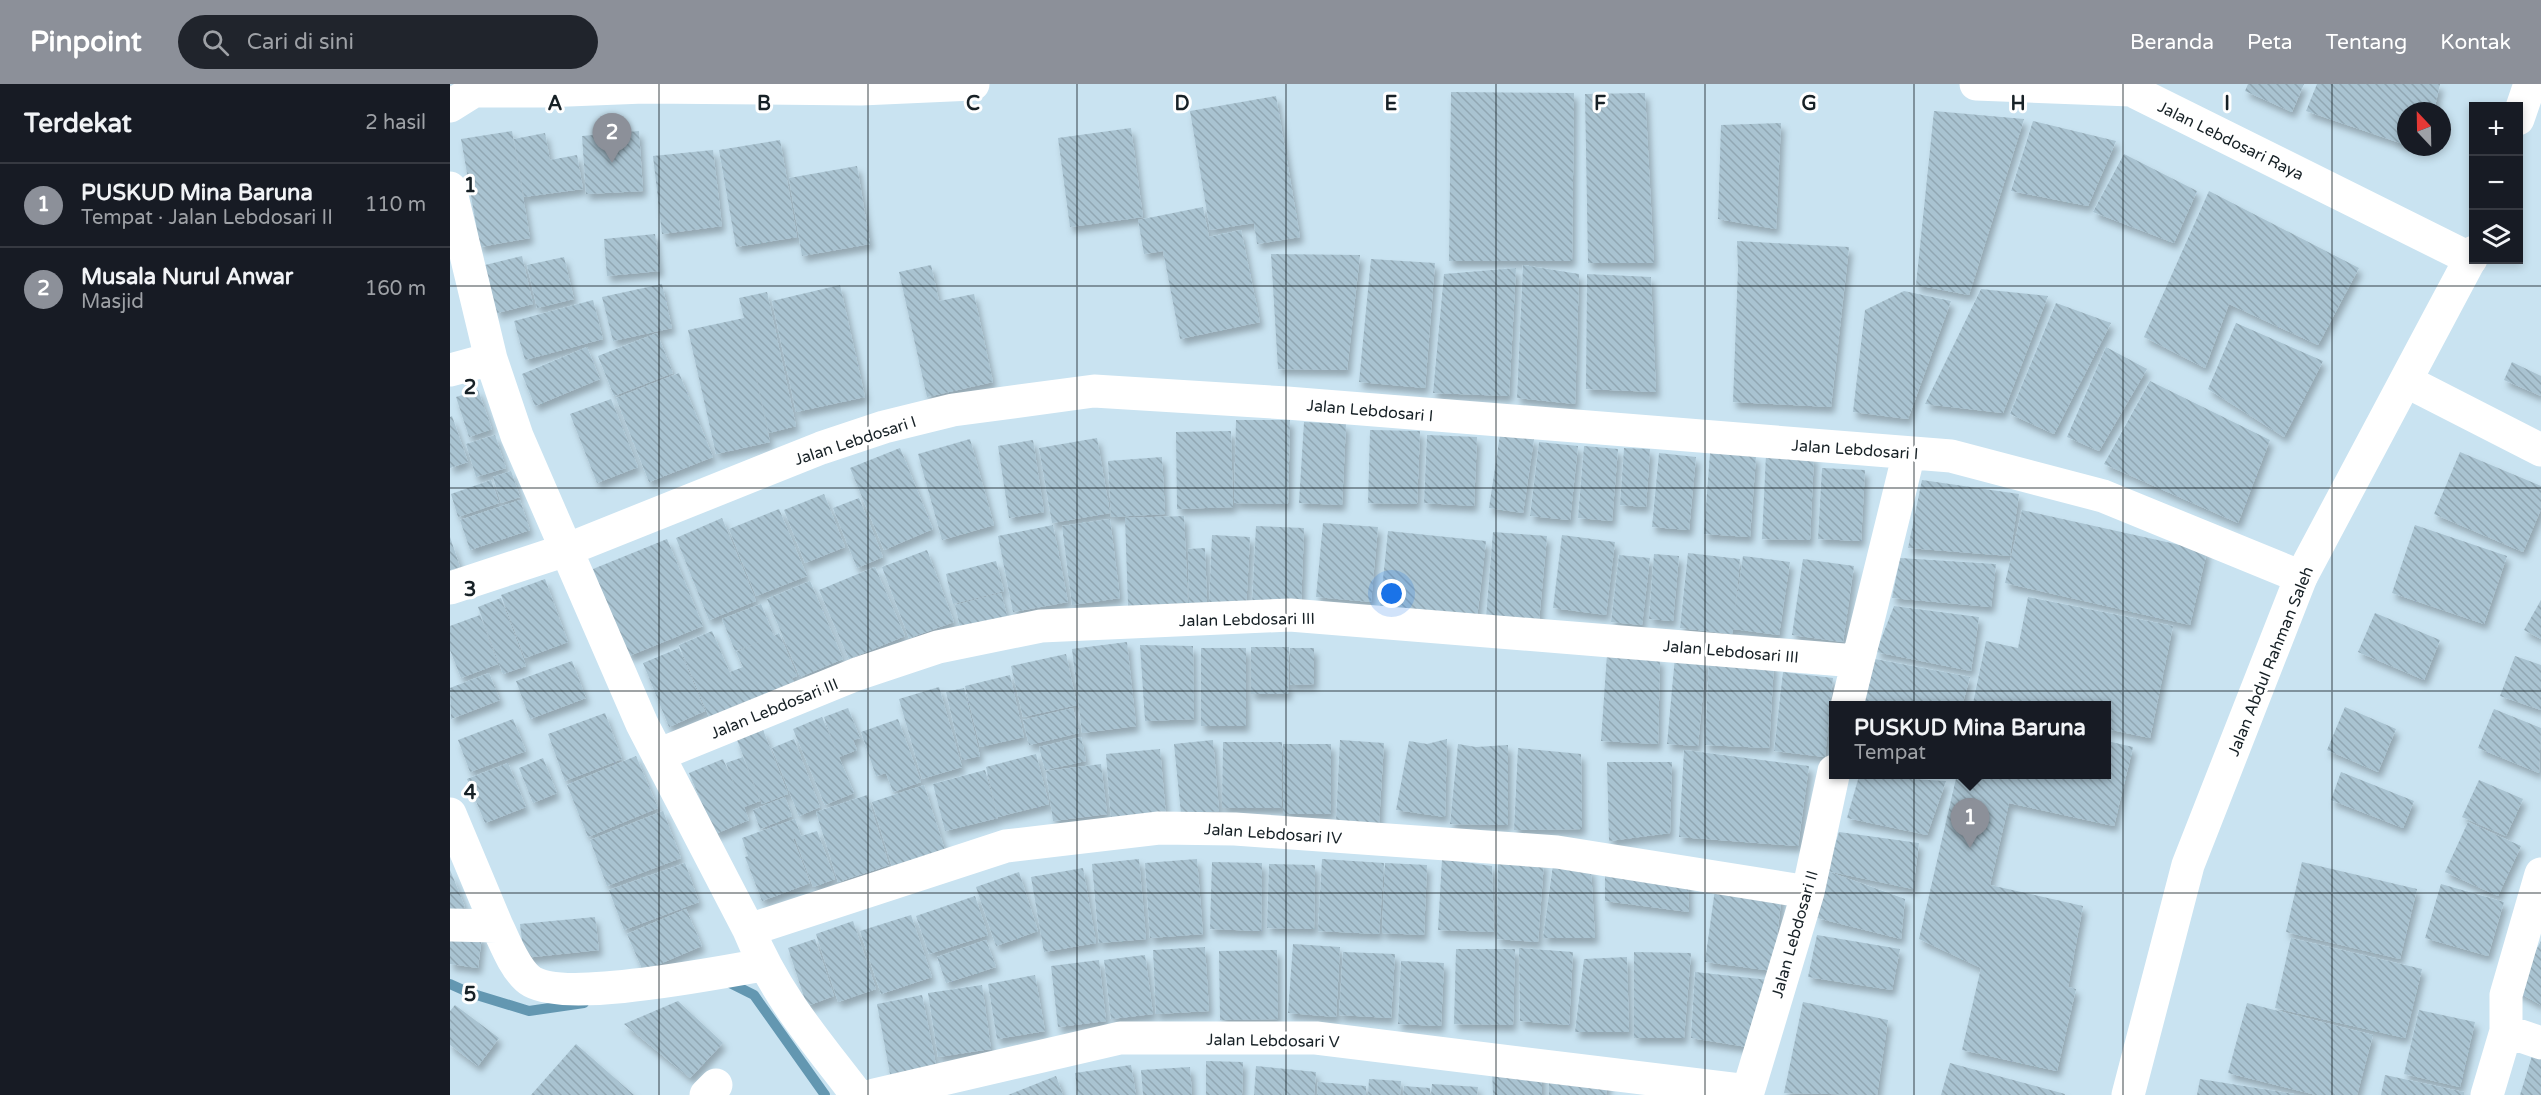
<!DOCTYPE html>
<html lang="id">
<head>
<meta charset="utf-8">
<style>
	body { margin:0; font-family:"Varela Round",sans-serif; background:#20242c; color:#f1f3f6 }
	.controls { position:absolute; right:18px; top:18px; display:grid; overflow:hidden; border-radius:0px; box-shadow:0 3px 9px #0003 }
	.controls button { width:54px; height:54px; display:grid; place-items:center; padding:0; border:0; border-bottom:2px solid #363941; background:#171b24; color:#f1f3f6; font:30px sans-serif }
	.compass { position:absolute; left:1947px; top:18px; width:54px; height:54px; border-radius:50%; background:#171b24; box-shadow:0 3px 9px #0003; rotate:338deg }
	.you { position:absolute; left:942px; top:510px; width:21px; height:21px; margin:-15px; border:4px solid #fff; border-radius:50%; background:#1a73e8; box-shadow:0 0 0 9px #1a73e833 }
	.badge { display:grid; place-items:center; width:39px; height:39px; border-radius:50%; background:#8c9099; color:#fff; font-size:20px; font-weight:700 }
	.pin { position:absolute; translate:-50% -50px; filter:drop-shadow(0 2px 3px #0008) }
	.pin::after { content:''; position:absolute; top:32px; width:21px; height:18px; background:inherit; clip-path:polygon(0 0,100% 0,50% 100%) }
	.popup { position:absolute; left:1379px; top:617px; width:282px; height:78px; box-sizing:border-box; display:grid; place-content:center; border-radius:0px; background:#171b24; filter:drop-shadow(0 2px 4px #0005); font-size:20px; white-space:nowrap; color:#9ea1a6 }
	.popup b { font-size:22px; color:#f1f3f6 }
	.popup::after { content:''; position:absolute; left:50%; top:100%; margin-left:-12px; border:12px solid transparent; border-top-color:#171b24 }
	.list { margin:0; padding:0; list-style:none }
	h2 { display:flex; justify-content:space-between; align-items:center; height:78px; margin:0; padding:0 24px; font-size:26px }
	h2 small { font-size:20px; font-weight:400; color:#9ea1a6 }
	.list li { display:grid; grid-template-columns:39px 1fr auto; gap:18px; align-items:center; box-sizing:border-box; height:84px; padding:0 24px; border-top:2px solid #363941 }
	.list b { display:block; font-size:22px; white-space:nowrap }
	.list p { margin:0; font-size:20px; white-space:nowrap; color:#9ea1a6 }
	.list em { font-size:20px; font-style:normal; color:#9ea1a6 }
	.icon { flex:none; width:33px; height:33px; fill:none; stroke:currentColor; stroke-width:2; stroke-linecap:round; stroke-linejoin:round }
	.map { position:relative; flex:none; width:2091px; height:1011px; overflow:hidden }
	header { display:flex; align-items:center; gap:36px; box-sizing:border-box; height:84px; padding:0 30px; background:#8c9099; color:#fff }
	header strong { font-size:28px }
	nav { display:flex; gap:33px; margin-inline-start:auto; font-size:21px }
	.search { width:420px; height:54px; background:#20242c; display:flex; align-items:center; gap:15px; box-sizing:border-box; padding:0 21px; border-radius:33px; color:#9ea1a6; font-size:22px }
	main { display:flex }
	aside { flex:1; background:#171b24 }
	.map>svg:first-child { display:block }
</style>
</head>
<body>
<header>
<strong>Pinpoint</strong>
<div class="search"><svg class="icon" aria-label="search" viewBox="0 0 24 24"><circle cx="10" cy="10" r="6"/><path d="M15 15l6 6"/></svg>Cari di sini</div>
<nav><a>Beranda</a><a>Peta</a><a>Tentang</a><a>Kontak</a></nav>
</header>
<main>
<aside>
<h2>Terdekat<small>2 hasil</small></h2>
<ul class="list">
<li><span class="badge">1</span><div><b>PUSKUD Mina Baruna</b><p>Tempat · Jalan Lebdosari II</p></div><em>110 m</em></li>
<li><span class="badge">2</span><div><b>Musala Nurul Anwar</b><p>Masjid</p></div><em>160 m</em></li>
</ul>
</aside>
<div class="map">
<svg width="2091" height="1011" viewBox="0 0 2091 1011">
	<defs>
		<pattern id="building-back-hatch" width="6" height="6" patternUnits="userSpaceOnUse" patternTransform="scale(1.5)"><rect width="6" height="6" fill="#a9c3d1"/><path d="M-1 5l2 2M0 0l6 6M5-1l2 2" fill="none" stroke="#91a7b3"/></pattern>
		<filter id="shadow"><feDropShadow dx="3.5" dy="6" stdDeviation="3" flood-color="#0004"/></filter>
	</defs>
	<rect width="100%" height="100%" fill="#c9e3f1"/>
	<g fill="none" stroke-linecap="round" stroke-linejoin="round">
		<path stroke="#6397b1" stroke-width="10" d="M274,898H278L304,911L375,1011
			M0,900L20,909L79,927L134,919"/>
	</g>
	<path fill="url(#building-back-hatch)" filter="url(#shadow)" d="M1798,0H1854L1842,28L1795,7Z
		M1867,0H1990L1984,27H1956V61L1856,27Z
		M1001,8L1124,9L1122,177H999Z
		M1195,9L1204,179H1138L1135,10Z
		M826,12L850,153L807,160L804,139L760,146L740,27Z
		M1484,27L1574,35L1519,211L1466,201Z
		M1583,37L1666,57L1638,122L1561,107Z
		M1331,39L1326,145L1268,135L1271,41Z
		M681,44L693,133L620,143L608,54Z
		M62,47L80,154L30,163L11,55Z
		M189,47L193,107L136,110L132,52Z
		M95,49L100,76L127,71L133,105L74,113L64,55Z
		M330,56L347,153L286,163L269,66Z
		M263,66L272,142L212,150L203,72Z
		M1674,70L1747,107L1724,159L1643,128Z
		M407,82L420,160L352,172L339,94Z
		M1759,107L1909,184L1868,261L1779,220L1755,284L1694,253Z
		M753,123L759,153L791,146L810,238L730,255L713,167L694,170L688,136Z
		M205,150L210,187L157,192L154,155Z
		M1287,157L1399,163L1381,323L1283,318L1288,184Z
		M821,170L910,171L897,286L828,285Z
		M72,172L83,220L47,229L35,181Z
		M114,173L124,215L87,224L77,181Z
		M921,175L985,179L975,304L909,298Z
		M481,181L489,217L524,210L543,298L477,313L449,188Z
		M1073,181L1129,190L1125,320L1067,314Z
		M1066,184L1059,312L983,309L994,190Z
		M1137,190L1201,193L1206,308L1136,305Z
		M212,200L222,244L163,257L152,213Z
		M390,201L415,313L346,328L322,217Z
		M1531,205L1598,212L1553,329L1475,320Z
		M1454,207L1501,217L1458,335L1403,328L1415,226Z
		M317,208L346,342L319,349L295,244L320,358L266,370L238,246L294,234L289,214Z
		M143,216L153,255L75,276L64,237Z
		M1606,219L1661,239L1604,350L1560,330Z
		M1786,239L1873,277L1834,353L1758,305Z
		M207,249L223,289L164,312L148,272Z
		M137,263L150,295L85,322L72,290Z
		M1656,263L1697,285L1649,367L1617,353Z
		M2062,278L2091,292V312L2054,296Z
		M229,289L263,373L199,398L166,314Z
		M1700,297L1820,356L1788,439L1654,380Z
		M28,306L42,345L19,353L6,313Z
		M161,315L188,383L147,399L120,330Z
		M2,332L18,378L0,384V333Z
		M786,336H840L838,420L784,419Z
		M854,338L896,340L892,421L849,419Z
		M920,346L970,347L967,420L918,419Z
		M781,347L783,423L727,425L726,348Z
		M45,351L56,384L26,393L16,360Z
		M977,351L1027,353L1024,422L974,419Z
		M1050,351L1084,355L1073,429L1039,424Z
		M647,354L660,429L602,439L589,364Z
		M520,355L544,441L492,456L468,370Z
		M583,356L594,428L559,434L548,362Z
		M1089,358L1128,362L1120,436L1080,432Z
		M1134,362L1168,365L1162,437L1128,434Z
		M450,364L483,445L434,466L400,384Z
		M1174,364L1200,365L1196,423L1170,421Z
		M2010,368L2091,402V425L2073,468L1984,430Z
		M1209,369L1246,373L1239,446L1202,443Z
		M1260,369L1306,372L1300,453L1254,450Z
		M1316,370L1364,372L1360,456L1312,455Z
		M712,373L715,430L661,433L658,377Z
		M1372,384L1415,386L1411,457L1368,455Z
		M61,387L70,413L51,419L43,393Z
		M41,396L49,419L8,433L1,410Z
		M1472,396L1569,410L1560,472L1458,464Z
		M374,410L395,463L355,479L334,426Z
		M409,414L433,473L407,484L383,424Z
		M70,416L80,446L20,466L10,436Z
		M329,425L357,492L306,512L279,445Z
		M1572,426L1757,467L1740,541L1555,499Z
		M734,432L738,519L678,522L675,434Z
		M272,434L306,517L259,536L226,454Z
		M660,435L670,514L622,521L612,442Z
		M873,439L928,443L921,518L866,513Z
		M603,441L618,518L563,528L548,452Z
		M1965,441L2057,472L2034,540L1942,509Z
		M806,442L854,444L851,523L802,521Z
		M938,447L1036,457L1027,534L930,524Z
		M1043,448L1097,452L1089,537L1036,533Z
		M762,451L800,453L796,526L759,523Z
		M1112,451L1165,458L1156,531L1103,524Z
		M0,453L10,483L0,486Z
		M217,455L253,542L179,572L143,485Z
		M755,464L757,518L739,519L738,465Z
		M477,466L504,538L459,554L432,483Z
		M1238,469L1290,475L1285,527L1293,472L1340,478L1329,551L1283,545L1282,550L1230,544Z
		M1204,470L1229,472L1223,537L1199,535Z
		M1169,471L1200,474L1192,541L1161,538Z
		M1450,474L1546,480L1541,523L1442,514Z
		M1353,475L1404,482L1393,558L1342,551Z
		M546,477L554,507L503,520L496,490Z
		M425,483L455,552L399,575L369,506Z
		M95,495L118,558L75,574L51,511Z
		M360,497L393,575L350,593L317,515Z
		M551,509L558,535L511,547L505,521Z
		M1578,513L1723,542L1700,654L1657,645V622H1537L1523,619L1536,557L1568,564Z
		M51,514L76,582L53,590L28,523Z
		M2091,516V555L2074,546Z
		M311,520L324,552L329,549L347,592L342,594L347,605L296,626L293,618L259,633L229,561L262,547L288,608L280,588L293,583L286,568L316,555L285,567L272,535Z
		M1444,522L1529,533L1521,587L1426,568Z
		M1925,529L1990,556L1974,596L1908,568Z
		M30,531L48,580L11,594L0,566V542Z
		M677,558L686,642L632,649L622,565Z
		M690,561L743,562L744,635L695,637Z
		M801,563H839L838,610H801Z
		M229,564L255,627L219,643L193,579Z
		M751,564H796V642H751Z
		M840,564H864V600L840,601Z
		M616,570L627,621L573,633L561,582Z
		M1157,570L1210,575L1208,660L1151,657Z
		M2065,572L2091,581V626L2050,612Z
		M1225,573L1256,576L1248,662L1217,660Z
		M1425,575L1520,593L1512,622H1409Z
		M1259,576L1324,579L1319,664L1255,661Z
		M122,577L136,614L80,635L66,597Z
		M1333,588L1383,594L1375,673L1324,667Z
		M39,589L50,616L1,635L0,604Z
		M560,591L574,653L530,663L515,602Z
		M489,603L512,683L472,695L449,615Z
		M514,604L530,672L512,676L496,608Z
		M1895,623L1946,645L1928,688L1877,666Z
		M398,624L410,654L403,656L407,666L389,673L404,709L375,721L343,645L372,633L387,669L374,633Z
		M623,624L629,649L579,661L573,636Z
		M2044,625L2091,644L2089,689L2028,664Z
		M155,629L172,675L115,697L98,650Z
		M63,635L76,667L20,688L8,656Z
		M448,635L471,698L443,708L436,689L426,692L411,648Z
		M313,646L338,710L312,720L287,656Z
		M631,653L636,677L595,686L589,663Z
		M344,655L370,723L349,732L322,664Z
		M997,655L995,733L946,726L959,657L977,660Z
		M763,656L769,727L731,730L724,660Z
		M890,656L934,659L929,739L886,737Z
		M1657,657L1683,663L1664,742L1559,719L1540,801L1633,822L1618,903L1626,905L1607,987L1512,966L1531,884L1469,855L1507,690H1657Z
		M773,658H832V724H772Z
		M833,660H881V730H833Z
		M1008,660L1026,663L1058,661V741L1000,740Z
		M1068,664L1131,670L1132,745L1064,746Z
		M710,665L716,732L661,737L656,670Z
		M1234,666L1359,682L1348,762L1229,753Z
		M586,670L599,720L548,733L536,683Z
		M186,672L208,724L138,753L117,701Z
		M293,673L310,717L294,723L299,736L265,750L239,689L273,675L289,712L276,679Z
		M93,674L107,709L83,719L69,684Z
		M1157,678H1222L1220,749L1159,757Z
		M58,679L76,723L35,739L17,695Z
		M651,680L657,730L603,737L596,687Z
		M535,686L548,734L495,747L483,700Z
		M1891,688L1964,717L1953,744L1881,716Z
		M1409,692L1496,697L1477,751L1397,734Z
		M2029,696L2073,715L2056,752L2012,733Z
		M474,701L495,766L442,783L422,718Z
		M417,711L439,781L388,798L366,728Z
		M335,713L342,732L310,745L303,726Z
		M213,727L231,774L157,802L140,756Z
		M345,735L351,752L367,747L385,795L363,803L345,754L343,755L360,799L312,817L295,773L298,772L292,754Z
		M2018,738L2071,762L2048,812L1995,788Z
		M1389,748L1469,759L1463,805L1377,787L1455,815L1451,855L1367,834L1377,787Z
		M689,775L696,855L649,859L642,780Z
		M747,775L753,850L700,854L695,779Z
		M872,775L934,779L929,850L868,847Z
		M992,775L1042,782L1044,848L988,846Z
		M762,778L812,779L811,847L760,845Z
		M1094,778L1088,858L1047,855L1048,780Z
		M1852,778L1967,805L1950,875L1836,848Z
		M235,779L249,818L174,846L159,806Z
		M935,779L977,781L974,851L932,849Z
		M819,780L865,781L864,845L817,844Z
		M1103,781L1141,785L1145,854H1093Z
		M633,784L646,859L594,868L581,793Z
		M0,786L15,823L0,829Z
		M569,788L588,847L546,862L526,803Z
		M1155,788L1238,792L1239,828L1155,817Z
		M1991,800L2054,818L2038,872L1975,854Z
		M1265,805L1332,810L1323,887L1255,878Z
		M525,812L538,851L479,870L466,832Z
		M236,825L252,862L193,887L177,850Z
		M461,831L482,893L431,910L410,847Z
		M145,833L149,866L74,874L70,840Z
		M403,837L426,905L388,918L366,850Z
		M0,848L32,852L28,884L0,880Z
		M1367,851L1450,865L1442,906L1358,893Z
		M1841,854L1972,885L1955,954L1825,924Z
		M365,855L384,912L357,922L338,864Z
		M536,856L546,883L496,899L487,873Z
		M2091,857V921L2064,906Z
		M843,860L890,863L886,933L838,929Z
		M755,863L759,927L706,930L703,866Z
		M1069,864L1123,868L1119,941L1070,937Z
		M1006,865H1065L1063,941L1004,940Z
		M827,866L828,935L770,936L769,867Z
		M893,868L945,870L941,934L889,931Z
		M1184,868L1241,869L1234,954H1184Z
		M695,871L703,930L661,935L654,876Z
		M1177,873L1179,948H1125L1134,875Z
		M649,876L656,937L608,943L601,882Z
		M951,877L994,879L991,942L948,940Z
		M1245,888L1320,896L1297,963L1241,954Z
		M585,891L595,947L547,955L538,900Z
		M532,901L541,965L488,973L478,909Z
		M472,911L486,981L440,990L427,920Z
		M228,917L273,959L240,994L174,940Z
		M1353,918L1438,936L1427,1011L1334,1009Z
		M1797,919L1923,951L1907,1011H1866L1778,989Z
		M5,921L49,954L28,982L0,961V927Z
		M1969,926L2025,938L2010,1003L1954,990Z
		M126,960L184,1011H81Z
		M2082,972L2091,975V1011H2070Z
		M756,977L793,978L792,1011H756Z
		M1500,979L1615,1010V1011H1491Z
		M681,981L686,1011H628L625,989Z
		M806,982L866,988L864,1011H834V1000L833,1011H804Z
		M740,983L742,1011H693L691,986Z
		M1042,983L1092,987V1011H1043Z
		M1099,987L1158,994L1156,1011H1099Z
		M1935,991L2014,1008V1011H1931Z
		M606,992L613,1011H558Z
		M919,995L951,997L950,1011H918Z
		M1750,995L1844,1010V1011H1747Z
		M868,998L916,1002V1011H867Z
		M982,1000L1028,1003L1027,1011H981Z
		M954,1002L980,1004V1011H953Z"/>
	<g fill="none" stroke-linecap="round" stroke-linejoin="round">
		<path stroke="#fff" stroke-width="33" d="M1526,0L1681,6L2021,175
			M0,22L24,7H93L194,3L411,5L523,0
			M0,104L41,275L67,352L192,640L299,846C326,912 365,956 407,1011
			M0,286L41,275
			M1956,297L2091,366
			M0,504L116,466L371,364L434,343L503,326L644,307L837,319L1501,372L1653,412L1851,493
			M1397,622L1459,369
			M208,671L407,590L488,563L591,542L840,531L1406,577
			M0,730L47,842
			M0,841L47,842C55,858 63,881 77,894C106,922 271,888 313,881
			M299,846L556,762L709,744L785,745L1107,768L1358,808
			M2056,947L2091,959
			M256,1011L266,1001
			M424,1011L670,954H866L1298,1007
			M1297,1011L1358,808L1384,687
			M2037,1011L2056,947V911L2091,790"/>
		<path stroke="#fff" stroke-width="33" d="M2068,35L2080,0
			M1678,1011L1738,781L1851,493L2024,168"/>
	</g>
	<path fill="none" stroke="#172126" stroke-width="1.5" stroke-opacity="0.55" d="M209,0V1011M418,0V1011M627,0V1011M836,0V1011M1046,0V1011M1255,0V1011M1464,0V1011M1673,0V1011M1882,0V1011M0,202H2091M0,404H2091M0,607H2091M0,809H2091"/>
	<g text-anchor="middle" stroke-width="6" stroke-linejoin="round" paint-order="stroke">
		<g font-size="16" fill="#172126" stroke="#fff">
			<text transform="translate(1781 56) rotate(26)" y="6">Jalan Lebdosari Raya</text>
			<text transform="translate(920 326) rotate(5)" y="6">Jalan Lebdosari I</text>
			<text transform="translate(405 356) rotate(-18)" y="6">Jalan Lebdosari I</text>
			<text transform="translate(1405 365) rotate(4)" y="6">Jalan Lebdosari I</text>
			<text transform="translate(797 535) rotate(-1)" y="6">Jalan Lebdosari III</text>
			<text transform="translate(1281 567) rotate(5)" y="6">Jalan Lebdosari III</text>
			<text transform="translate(1820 577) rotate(-68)" y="6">Jalan Abdul Rahman Saleh</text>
			<text transform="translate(324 624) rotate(-22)" y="6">Jalan Lebdosari III</text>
			<text transform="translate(823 749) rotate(4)" y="6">Jalan Lebdosari IV</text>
			<text transform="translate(1344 850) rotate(-74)" y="6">Jalan Lebdosari II</text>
			<text transform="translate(823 956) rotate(1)" y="6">Jalan Lebdosari V</text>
		</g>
	</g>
	<g font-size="20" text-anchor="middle" font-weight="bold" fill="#172126" stroke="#fff" stroke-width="6" stroke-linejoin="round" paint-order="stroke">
		<text x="105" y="26">A</text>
		<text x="314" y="26">B</text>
		<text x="523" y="26">C</text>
		<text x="732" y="26">D</text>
		<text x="941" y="26">E</text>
		<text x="1150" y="26">F</text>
		<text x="1359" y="26">G</text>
		<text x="1568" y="26">H</text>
		<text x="1777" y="26">I</text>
		<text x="20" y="108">1</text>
		<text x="20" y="310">2</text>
		<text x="20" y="512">3</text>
		<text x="20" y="715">4</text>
		<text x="20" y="917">5</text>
	</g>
</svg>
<div class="controls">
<button>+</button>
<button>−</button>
<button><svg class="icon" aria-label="layers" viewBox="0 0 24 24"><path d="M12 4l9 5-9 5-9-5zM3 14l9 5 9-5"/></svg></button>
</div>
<svg class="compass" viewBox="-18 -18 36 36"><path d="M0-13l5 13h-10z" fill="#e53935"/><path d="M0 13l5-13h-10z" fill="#9ea1a6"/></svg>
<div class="you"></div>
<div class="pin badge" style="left:1520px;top:764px">1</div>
<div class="popup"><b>PUSKUD Mina Baruna</b>Tempat</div>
<div class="pin badge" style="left:162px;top:79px">2</div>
</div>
</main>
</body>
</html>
